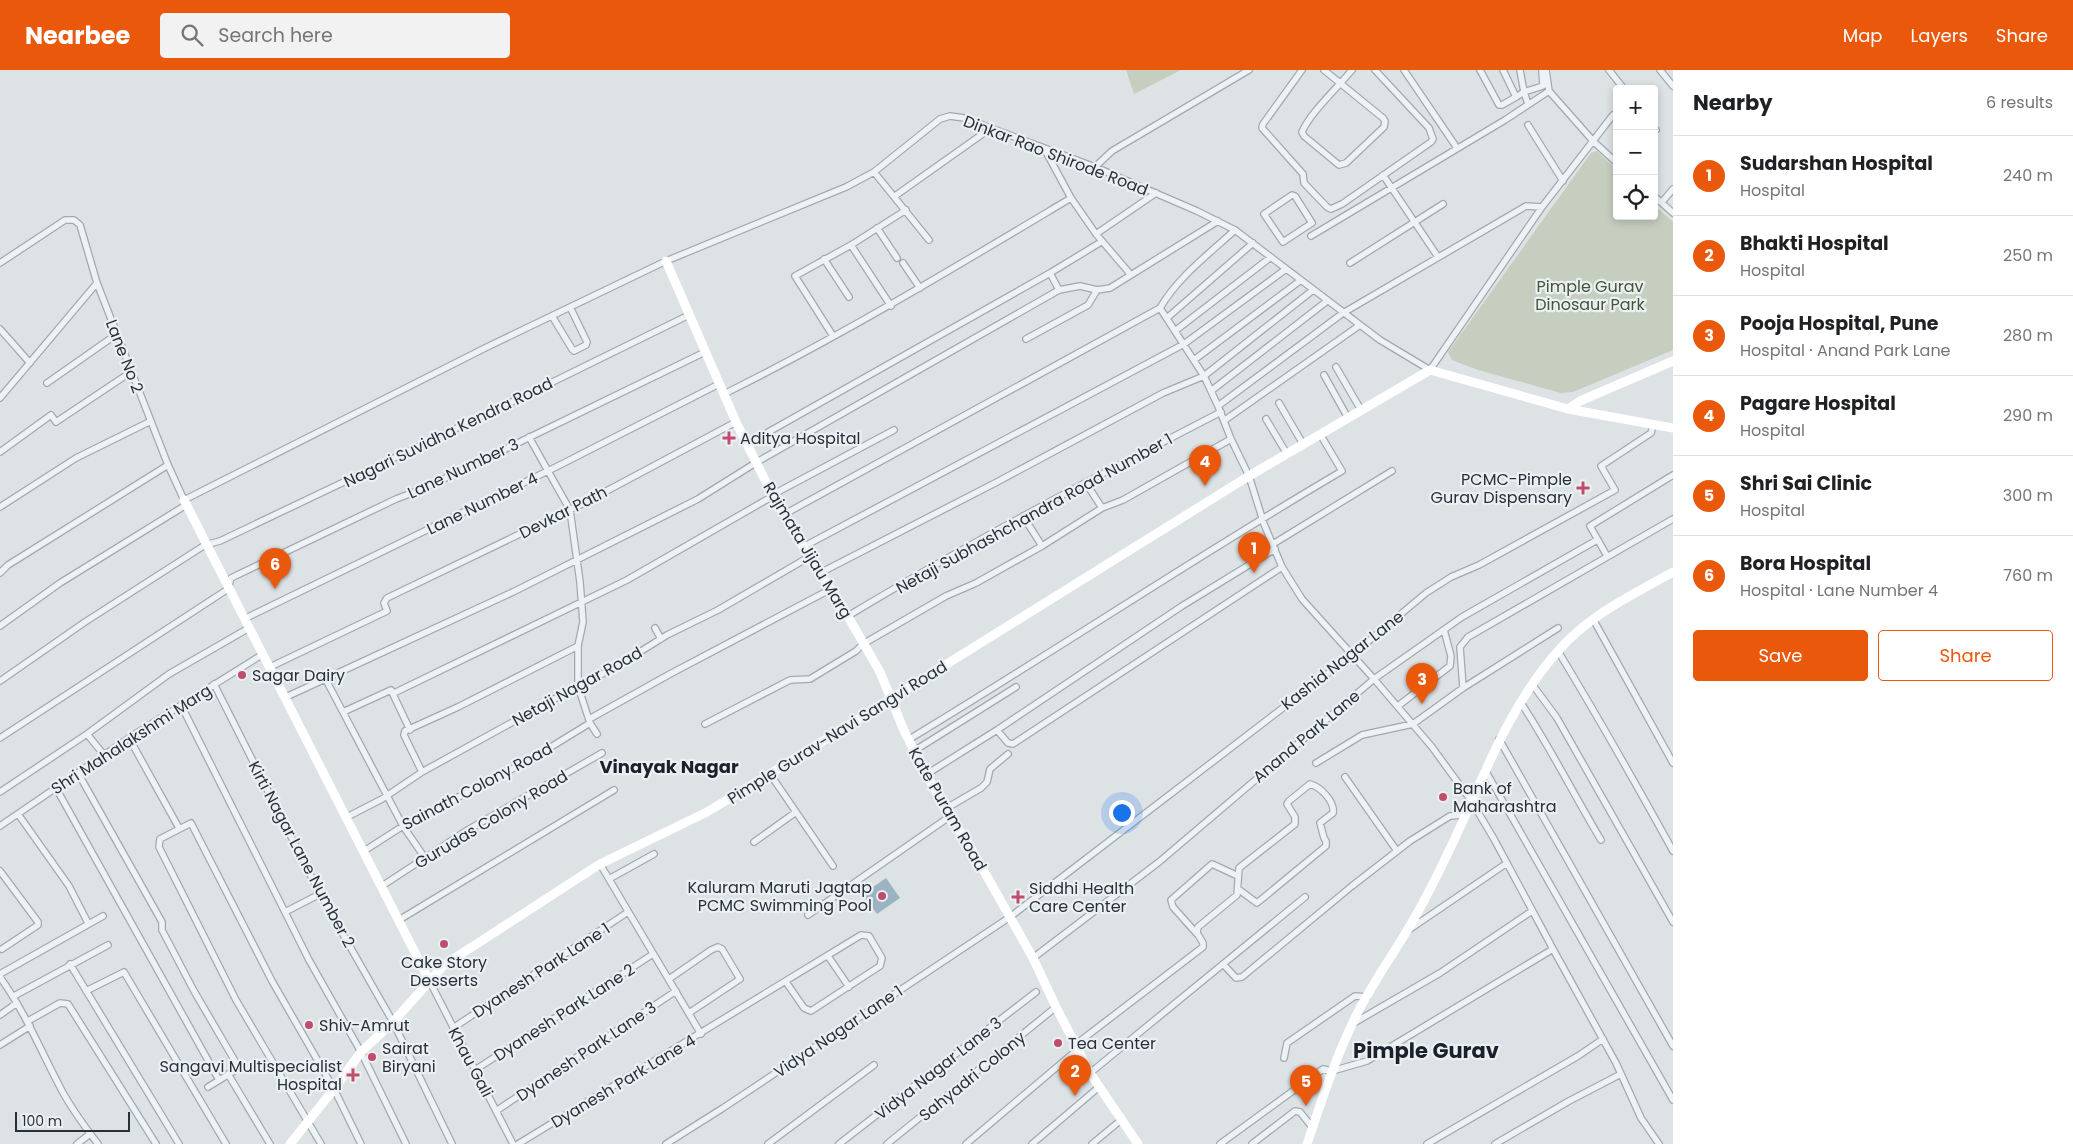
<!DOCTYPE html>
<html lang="en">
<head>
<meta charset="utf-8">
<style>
	body { margin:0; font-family:Poppins,sans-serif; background:#f2f2f2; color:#202124 }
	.controls { position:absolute; right:15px; top:15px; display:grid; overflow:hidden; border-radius:5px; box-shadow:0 2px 8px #0003 }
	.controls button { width:45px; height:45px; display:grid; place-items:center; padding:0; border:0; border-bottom:1px solid #e0e0e0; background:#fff; color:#202124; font:25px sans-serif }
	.scale { position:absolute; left:15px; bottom:12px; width:115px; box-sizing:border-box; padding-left:5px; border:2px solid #28313a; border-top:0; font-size:14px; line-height:18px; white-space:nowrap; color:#28313a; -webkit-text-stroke:4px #ecf0f3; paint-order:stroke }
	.you { position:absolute; left:1121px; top:742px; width:18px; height:18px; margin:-12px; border:4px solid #fff; border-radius:50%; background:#1a73e8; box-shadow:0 0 0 8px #1a73e833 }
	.badge { display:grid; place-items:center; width:32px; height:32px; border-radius:50%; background:#ea580c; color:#fff; font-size:16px; font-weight:700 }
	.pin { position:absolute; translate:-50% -41px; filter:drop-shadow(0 1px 2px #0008) }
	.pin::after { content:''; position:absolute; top:26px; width:18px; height:15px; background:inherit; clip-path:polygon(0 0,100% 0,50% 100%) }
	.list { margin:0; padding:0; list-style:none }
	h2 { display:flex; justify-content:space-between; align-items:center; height:65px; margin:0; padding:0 20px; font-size:21px }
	h2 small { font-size:16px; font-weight:400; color:#757577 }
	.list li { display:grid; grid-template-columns:32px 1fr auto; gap:15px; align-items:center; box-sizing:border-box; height:80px; padding:0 20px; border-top:1px solid #e0e0e0 }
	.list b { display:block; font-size:19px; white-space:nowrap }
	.list p { margin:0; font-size:16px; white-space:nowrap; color:#757577 }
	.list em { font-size:16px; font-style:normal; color:#757577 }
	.actions { display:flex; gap:10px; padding:15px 20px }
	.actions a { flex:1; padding:11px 0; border:1px solid #ea580c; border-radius:5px; text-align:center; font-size:18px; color:#ea580c }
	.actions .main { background:#ea580c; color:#fff }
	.icon { flex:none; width:28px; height:28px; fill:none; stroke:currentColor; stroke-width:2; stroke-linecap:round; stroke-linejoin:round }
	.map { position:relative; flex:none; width:1673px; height:1074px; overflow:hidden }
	header { display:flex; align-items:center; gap:30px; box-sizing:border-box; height:70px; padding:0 25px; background:#ea580c; color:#fff }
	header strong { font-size:24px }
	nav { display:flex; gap:28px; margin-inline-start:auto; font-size:18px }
	.search { width:350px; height:45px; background:#f2f2f2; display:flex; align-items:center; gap:12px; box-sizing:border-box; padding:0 18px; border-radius:5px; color:#757577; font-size:19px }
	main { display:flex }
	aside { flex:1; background:#fff }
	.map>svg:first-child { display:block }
</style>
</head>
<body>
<header>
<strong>Nearbee</strong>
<div class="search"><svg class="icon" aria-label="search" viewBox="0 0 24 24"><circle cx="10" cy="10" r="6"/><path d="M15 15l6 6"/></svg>Search here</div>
<nav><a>Map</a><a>Layers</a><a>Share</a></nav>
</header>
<main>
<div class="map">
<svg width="1673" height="1074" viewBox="0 0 1673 1074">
	<rect width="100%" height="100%" fill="#dde2e5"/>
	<path fill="#c5cebf" d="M1126,0H1181L1134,24Z
		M1597,81L1617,100V146H1654V135L1673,152V280L1573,322L1561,323L1478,300L1452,290L1448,282L1591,83Z"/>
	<path fill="#9cb3c2" d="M886,808L900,828L877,844L863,824Z"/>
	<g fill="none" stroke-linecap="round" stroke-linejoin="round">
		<defs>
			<path id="street" d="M1302,0L1263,54L1262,58L1303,104L1304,113L1327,137L1331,139L1342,134L1431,72L1433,69L1429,58L1375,0
				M1324,0L1383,48L1385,51L1384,57L1346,93L1339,95L1304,66L1302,62C1310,43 1338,17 1352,0
				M1404,0L1457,78
				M1480,0L1499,35H1502L1516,27
				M1503,0L1516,27L1524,22L1543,16L1542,0
				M1520,0L1524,22L1528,34
				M1546,0L1549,21L1594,72L1617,93
				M1609,0L1624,19
				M1660,0L1673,16
				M1528,55L1563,111
				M1654,58L1656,60
				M1044,78L1071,128L1096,164L1131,205
				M1095,97L1112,81L1249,0
				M874,102L929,170
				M1383,105L1438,187
				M1292,125L1295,126L1312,153L1283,172L1264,144Z
				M895,126L991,58
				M1654,126L1673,143
				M1662,132L1673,119
				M877,158L897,188
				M1096,164L1156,123
				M1311,166L1505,50L1549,21
				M851,175L891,236
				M824,189L849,227
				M0,193L65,150H74L80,155L97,213L168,395L184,430L487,277L666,191L846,117L874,102L940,49L950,46L964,48L1095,97L1197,141L1235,160L1380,270L1430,300L1542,137L1613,45
				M903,193L920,218
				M1350,193L1443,134
				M1050,203L1059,220
				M1160,238L1204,306L1218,336L1231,369L1249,406L1264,454L1282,497L1302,529L1374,609L1432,677L1472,732L1494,769L1553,879L1616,993L1641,1048L1659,1074
				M552,246L572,279L574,281L586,275L587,272L570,237
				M1167,248L1253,173
				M0,259L30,293
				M1175,261L1271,187
				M833,266L795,206L851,175L906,140
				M1026,269L1088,235L1097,220
				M1194,290L1301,210
				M1336,297L1361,340
				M1324,305L1348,348
				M47,313L117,264
				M1211,321L1327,231
				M724,324C843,265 957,196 1071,128
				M0,328L97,213
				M1279,333L1303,374
				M1218,336L1343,243L1526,136L1542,137
				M1266,349L1287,384
				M1225,350L1360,255
				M529,367L548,401
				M747,374L1050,203L1101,172
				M0,382L51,345L56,352L131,302
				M548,401L570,440L580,512L583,552L578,576V616L590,653L597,664
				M1086,413L1102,438
				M772,425L894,360
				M0,437L76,388L151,351
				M783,445L1160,238C1178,207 1209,184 1235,160
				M1023,446L1042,476
				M1273,474L1392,401
				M803,477L1184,274L1286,199
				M1607,486L1590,456L1673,405
				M0,503L8,495L168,395
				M820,503L997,412L1163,323L1204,306L1313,220
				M848,546C969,473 1095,407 1221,342
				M244,549L556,397L719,314
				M1593,549L1673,693
				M0,556L60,513L186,435
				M655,558L661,569
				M1558,581C1598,647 1636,714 1673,781
				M270,597L383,543L387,541L384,533L387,528L584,433L736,352
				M325,608L403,756L425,788
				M0,611L85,552L205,475L220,471L518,329L689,245
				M214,614L320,824L393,952L452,1074
				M1532,614L1557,648L1673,852
				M1463,618L1558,558
				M394,623L627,510L773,426
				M286,627L513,522L698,429L757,392L1059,220L1080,216L1097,220L1110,218L1218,151
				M1521,633C1550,677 1574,725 1601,770
				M181,635L309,890L361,982L406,1074
				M1398,636L1450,596L1451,586L1444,560
				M343,642L391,620L410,660
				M591,648L670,604L831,519
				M705,654L790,610L810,609L856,581L863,574L946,526L976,513L1042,476L1102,438L1123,430L1231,369
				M997,660L1182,536L1275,479
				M87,664L104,685
				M0,668L228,519L231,508L396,429L425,418L705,282
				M129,668L179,758
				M1499,669L1673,976
				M908,670C1054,582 1195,487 1342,401L1320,364
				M914,681L1016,617
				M1316,693L1362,665L1413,654L1463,618L1460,577L1468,567L1673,449
				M1485,700L1673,1030
				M422,702L404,665L405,661L458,637L578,576
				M78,703L162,852V860L194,921L239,998L208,1017
				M770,704L833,796
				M927,704L997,660L1008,673L1013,674L1282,497
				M1345,707L1397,781
				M56,718L219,1010
				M0,722L87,664L169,604L249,558
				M945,739L981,718L987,712L990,699L1008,684
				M18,744L69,816L88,853
				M347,747L382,729L422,702L578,616L614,598L667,565L718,540L809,487
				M0,756L129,668L263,584
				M754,772L796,742
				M364,781L403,756L533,688L590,653
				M600,794L701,964
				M0,801L38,852V855L2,879
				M609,809L654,784
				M382,816L466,761L602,683
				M285,842L320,824
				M808,845L949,747
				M399,850L614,720
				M1410,859L1507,793
				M1198,865L1173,837L1171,830L1212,794L1238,806
				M828,886L849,917
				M1033,888L1159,792L1374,609L1462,547L1597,470
				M70,894L179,1074
				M1223,894L1236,908L1242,907L1352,816L1410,771L1450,746L1465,745
				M0,904L103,846
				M0,907C25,942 41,981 61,1019C71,1038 85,1057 98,1074
				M669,909L711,880L718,877L722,879L740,909L689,943
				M429,910L513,1074
				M86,921L124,902L226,1074
				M14,926L108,875
				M0,945L17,933
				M28,951L60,933L68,934L156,1074
				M1352,954L1440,903L1532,841
				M453,958L628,842
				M0,975L30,956
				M1075,975L1203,877V873L1197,863L1198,857L1237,825L1239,798L1295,754V747L1287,734L1289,731L1310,714C1321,717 1335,732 1333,743L1320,753L1324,768L1326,771V776L1257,833L1238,819
				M1284,988L1287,973L1355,926L1367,927
				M475,1000L653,884
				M1090,1003L1305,827
				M228,1004L270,1074
				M496,1041L676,921
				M77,1074L90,1064
				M321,1074L236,930L159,777L160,769L191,753L272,911L334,1019L361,1074
				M518,1074L861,865L869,866L882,888L880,896L811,941L804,938L786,912
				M666,1074L723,1038L1010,847L1352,585L1426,523L1451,507L1479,495L1615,420L1601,396L1651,363L1653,355
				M768,1074L874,995
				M839,1074L1036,922
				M887,1074L1056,937
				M966,1074L1077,980
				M1032,1074L1099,1017
				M1092,1074L1121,1050
				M1220,1074L1323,999L1332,1001L1367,991L1553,879
				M1252,1074L1295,1041L1300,1042L1312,1057
				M1427,1074L1578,986L1603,969
				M1495,1074L1569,1031L1621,1004"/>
		</defs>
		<use href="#street" stroke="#a3a9ae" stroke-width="8"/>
		<use href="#street" stroke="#eff2f4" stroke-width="5.5"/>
		<path stroke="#fff" stroke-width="9" d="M666,191L736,352L773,426L809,487L839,531L880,602L905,663L949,747L967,771L1033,888L1056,937L1090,1003L1138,1074
			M1568,339L1580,331L1673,291
			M184,430L429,910
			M290,1074L334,1019L361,982L393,952L444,895L600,794L707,742L770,704L1249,406L1430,300L1568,339L1673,358
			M1307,1074C1322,1029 1337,983 1359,940C1380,900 1408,864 1428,823C1444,793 1458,762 1472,731C1495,678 1519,625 1558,581C1589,545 1632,525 1673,502"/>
	</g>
	<g fill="#bf4e6e" stroke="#ecf0f3" stroke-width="2">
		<path d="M726.5 360.5h5v5h5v5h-5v5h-5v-5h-5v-5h5z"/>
		<path d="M1580.5 410.5h5v5h5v5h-5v5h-5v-5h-5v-5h5z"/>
		<circle cx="242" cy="605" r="5"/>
		<circle cx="1443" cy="727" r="5"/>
		<circle cx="882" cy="826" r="5"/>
		<path d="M1015.5 819.5h5v5h5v5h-5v5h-5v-5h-5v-5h5z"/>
		<circle cx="444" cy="874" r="5"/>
		<circle cx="309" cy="955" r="5"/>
		<circle cx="1058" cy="973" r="5"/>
		<circle cx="372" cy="987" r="5"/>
		<path d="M350.5 997.5h5v5h5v5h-5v5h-5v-5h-5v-5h5z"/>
	</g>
	<g text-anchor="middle" stroke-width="4.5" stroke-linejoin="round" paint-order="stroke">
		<g font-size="16" fill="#28313a" stroke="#ecf0f3">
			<text transform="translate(1056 85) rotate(21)" y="6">Dinkar Rao Shirode Road</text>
			<text transform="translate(125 286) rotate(69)" y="6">Lane No 2</text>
			<text transform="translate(448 362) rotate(-26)" y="6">Nagari Suvidha Kendra Road</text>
			<text transform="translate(463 398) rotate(-25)" y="6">Lane Number 3</text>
			<text transform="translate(482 433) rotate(-26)" y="6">Lane Number 4</text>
			<text transform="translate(563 442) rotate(-27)" y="6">Devkar Path</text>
			<text transform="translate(1034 443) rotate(-29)" y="6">Netaji Subhashchandra Road Number 1</text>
			<text transform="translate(808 480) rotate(59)" y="6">Rajmata Jijau Marg</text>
			<text transform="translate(1342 590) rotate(-38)" y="6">Kashid Nagar Lane</text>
			<text transform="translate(577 616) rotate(-29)" y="6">Netaji Nagar Road</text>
			<text transform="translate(837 662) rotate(-32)" y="6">Pimple Gurav-Navi Sangvi Road</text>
			<text transform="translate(1306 666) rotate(-40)" y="6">Anand Park Lane</text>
			<text transform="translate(131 669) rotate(-33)" y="6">Shri Mahalakshmi Marg</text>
			<text transform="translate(477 716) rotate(-28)" y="6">Sainath Colony Road</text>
			<text transform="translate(948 739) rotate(60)" y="6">Kate Puram Road</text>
			<text transform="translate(491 749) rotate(-31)" y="6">Gurudas Colony Road</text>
			<text transform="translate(302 784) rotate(62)" y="6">Kirti Nagar Lane Number 2</text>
			<text transform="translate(541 900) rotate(-33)" y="6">Dyanesh Park Lane 1</text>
			<text transform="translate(564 942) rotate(-33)" y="6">Dyanesh Park Lane 2</text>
			<text transform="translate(838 961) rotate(-34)" y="6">Vidya Nagar Lane 1</text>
			<text transform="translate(586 981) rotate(-34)" y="6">Dyanesh Park Lane 3</text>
			<text transform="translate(471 992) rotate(62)" y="6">Khau Gali</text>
			<text transform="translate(938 998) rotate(-38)" y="6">Vidya Nagar Lane 3</text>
			<text transform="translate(972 1006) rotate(-39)" y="6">Sahyadri Colony</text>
			<text transform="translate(623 1011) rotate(-31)" y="6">Dyanesh Park Lane 4</text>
		</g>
		<g font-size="16" fill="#415537" stroke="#ecf0f3">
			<text x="1590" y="222">Pimple Gurav<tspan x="1590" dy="18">Dinosaur Park</tspan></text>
		</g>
		<g font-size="16" fill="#28313a" stroke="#ecf0f3" text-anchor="start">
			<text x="740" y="374">Aditya Hospital</text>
			<text x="1572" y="415" text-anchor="end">PCMC-Pimple<tspan x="1572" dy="18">Gurav Dispensary</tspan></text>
			<text x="252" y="611">Sagar Dairy</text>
			<text x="1453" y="724">Bank of<tspan x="1453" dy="18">Maharashtra</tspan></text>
			<text x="872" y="823" text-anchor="end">Kaluram Maruti Jagtap<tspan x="872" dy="18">PCMC Swimming Pool</tspan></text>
			<text x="1029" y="824">Siddhi Health<tspan x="1029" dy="18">Care Center</tspan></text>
			<text x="444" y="898" text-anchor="middle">Cake Story<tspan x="444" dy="18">Desserts</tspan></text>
			<text x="319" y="961">Shiv-Amrut</text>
			<text x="1068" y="979">Tea Center</text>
			<text x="382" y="984">Sairat<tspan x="382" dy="18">Biryani</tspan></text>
			<text x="342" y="1002" text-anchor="end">Sangavi Multispecialist<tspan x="342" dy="18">Hospital</tspan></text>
		</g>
		<g font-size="18" font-weight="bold" fill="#1b222b" stroke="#ecf0f3">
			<text x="669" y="703">Vinayak Nagar</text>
		</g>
		<g font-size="21" font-weight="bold" fill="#1b222b" stroke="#ecf0f3">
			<text x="1426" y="988">Pimple Gurav</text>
		</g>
	</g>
</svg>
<div class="controls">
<button>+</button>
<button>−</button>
<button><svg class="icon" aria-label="locate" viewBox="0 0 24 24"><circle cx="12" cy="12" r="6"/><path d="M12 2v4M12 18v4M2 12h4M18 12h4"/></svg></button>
</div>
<div class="scale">100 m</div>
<div class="you"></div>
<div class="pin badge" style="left:1254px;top:503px">1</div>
<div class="pin badge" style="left:1075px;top:1026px">2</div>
<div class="pin badge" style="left:1422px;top:634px">3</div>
<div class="pin badge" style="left:1205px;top:416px">4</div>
<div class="pin badge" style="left:1306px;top:1036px">5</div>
<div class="pin badge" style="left:275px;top:519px">6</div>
</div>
<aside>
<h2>Nearby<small>6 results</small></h2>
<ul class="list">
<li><span class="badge">1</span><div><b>Sudarshan Hospital</b><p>Hospital</p></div><em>240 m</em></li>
<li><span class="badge">2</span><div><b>Bhakti Hospital</b><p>Hospital</p></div><em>250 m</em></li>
<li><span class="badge">3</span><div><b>Pooja Hospital, Pune</b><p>Hospital · Anand Park Lane</p></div><em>280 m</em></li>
<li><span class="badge">4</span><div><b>Pagare Hospital</b><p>Hospital</p></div><em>290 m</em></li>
<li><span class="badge">5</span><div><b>Shri Sai Clinic</b><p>Hospital</p></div><em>300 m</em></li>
<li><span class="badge">6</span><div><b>Bora Hospital</b><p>Hospital · Lane Number 4</p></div><em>760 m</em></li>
</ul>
<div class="actions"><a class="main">Save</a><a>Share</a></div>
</aside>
</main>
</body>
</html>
